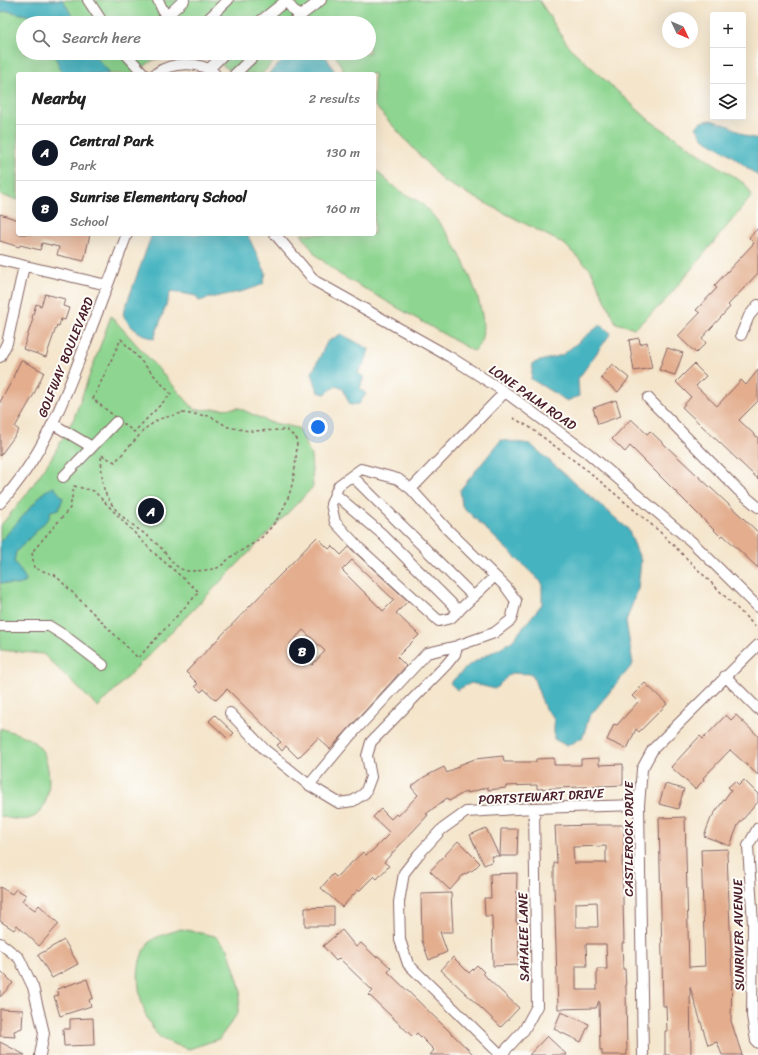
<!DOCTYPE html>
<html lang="en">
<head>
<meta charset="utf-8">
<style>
	body { margin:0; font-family:Sriracha,sans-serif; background:#f2f2f2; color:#222 }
	.controls { position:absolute; right:12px; top:12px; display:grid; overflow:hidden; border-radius:4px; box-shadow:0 4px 16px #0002 }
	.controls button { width:36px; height:36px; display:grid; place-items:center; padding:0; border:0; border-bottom:1px solid #e0e0e0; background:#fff; color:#222; font:20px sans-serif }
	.compass { position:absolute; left:662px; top:12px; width:36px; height:36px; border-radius:50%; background:#fff; box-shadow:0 4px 16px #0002; rotate:134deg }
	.you { position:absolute; left:318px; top:427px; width:14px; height:14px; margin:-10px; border:3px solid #fff; border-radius:50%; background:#1a73e8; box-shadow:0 0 0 6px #1a73e833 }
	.badge { display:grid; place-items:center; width:26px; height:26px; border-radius:50%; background:#111827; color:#fff; font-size:13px; font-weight:700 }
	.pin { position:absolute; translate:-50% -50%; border:2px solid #fff; box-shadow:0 1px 4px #0006 }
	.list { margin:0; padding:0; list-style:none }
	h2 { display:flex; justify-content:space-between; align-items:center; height:52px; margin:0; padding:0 16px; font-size:17px }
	h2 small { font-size:13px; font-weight:400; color:#767676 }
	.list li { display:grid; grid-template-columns:26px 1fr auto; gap:12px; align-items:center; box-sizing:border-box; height:56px; padding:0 16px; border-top:1px solid #e0e0e0 }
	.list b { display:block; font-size:15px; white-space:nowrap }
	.list p { margin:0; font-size:13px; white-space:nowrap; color:#767676 }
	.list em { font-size:13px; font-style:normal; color:#767676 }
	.icon { flex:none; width:22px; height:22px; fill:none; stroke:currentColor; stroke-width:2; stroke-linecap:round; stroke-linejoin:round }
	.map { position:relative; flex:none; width:758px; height:1055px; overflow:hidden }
	.search { position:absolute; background:#fff; box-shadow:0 4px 16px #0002; left:16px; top:16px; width:360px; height:44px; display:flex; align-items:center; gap:10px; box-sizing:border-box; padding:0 14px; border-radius:22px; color:#767676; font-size:15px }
	.panel { position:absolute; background:#fff; box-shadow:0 4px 16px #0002; left:16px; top:72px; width:360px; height:164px; border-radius:4px }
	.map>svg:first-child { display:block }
</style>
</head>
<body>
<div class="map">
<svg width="758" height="1055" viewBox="0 0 758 1055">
	<rect width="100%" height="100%" fill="#fdfcf7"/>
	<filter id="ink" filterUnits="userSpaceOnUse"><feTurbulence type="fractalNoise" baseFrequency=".025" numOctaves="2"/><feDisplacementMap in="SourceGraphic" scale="8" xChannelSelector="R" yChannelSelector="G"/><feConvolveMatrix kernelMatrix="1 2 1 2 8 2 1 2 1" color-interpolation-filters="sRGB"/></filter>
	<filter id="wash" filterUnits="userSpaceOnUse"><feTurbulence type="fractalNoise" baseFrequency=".012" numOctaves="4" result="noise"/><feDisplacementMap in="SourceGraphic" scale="16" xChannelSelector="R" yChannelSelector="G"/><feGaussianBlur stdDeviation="0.9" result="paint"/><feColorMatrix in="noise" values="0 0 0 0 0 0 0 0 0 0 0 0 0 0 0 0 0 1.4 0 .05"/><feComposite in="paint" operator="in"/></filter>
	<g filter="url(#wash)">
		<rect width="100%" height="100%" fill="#f4e5cb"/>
		<path fill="#8dd590" stroke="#6c7a5e" d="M0,0H539L569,47L649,120L745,184L752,196L664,302L635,328L616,323L591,270L564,244L443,181L374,105V74L345,73L334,53H369V23H23V53H184L153,60L134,74H18V200L0,195Z
			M206,53H282L262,74H235Z
			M374,169C382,176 391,185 400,191C406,196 415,198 421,203C431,212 441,225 449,236C463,257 501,333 473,351L339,274L316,255L301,234H374Z
			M111,316L195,410L239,408L269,422L298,428L311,456L313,487L98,707L43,654L0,650V526L26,495L52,457L74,418Z
			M0,728C14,733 31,736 41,749C53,766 53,814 28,819C21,821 7,818 0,816Z
			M181,929L215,936L228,949L241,990L238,1013L219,1039L189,1049C180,1046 168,1043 161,1038C139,1019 126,956 155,938C163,934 173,932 181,929Z"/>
		<path fill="#45b3c0" stroke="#486976" d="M0,0H63L76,23H42L40,18L7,11L0,13Z
			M54,53H92L111,74H62Z
			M291,53H324L336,74H268Z
			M711,120L730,126L746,136L758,139V176L728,153L703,138L696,127L701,122Z
			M152,234H247L266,273L263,284C243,294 221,294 199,301L196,296L171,291L154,339C140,334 129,328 123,314Z
			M600,325L611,333L578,379L579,396L567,401L531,379L533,363L562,355Z
			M341,334L369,349L366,360L358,373L364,377L360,388L366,394L359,404L350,405L343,389L336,386L325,394L318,392L312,373L327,342Z
			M501,440L530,444L628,529L641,561L638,589L626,621L633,664L589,717L583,737L567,746L554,739V718L545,709L532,674L511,673L495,689L471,683L457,690L450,683L469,665L512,641L542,604V583L462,506L460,490Z
			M54,487L63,498L59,509L51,511L49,518L16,552L14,561L26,579L25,583L17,585L0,583V542L45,491Z"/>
		<g id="blocks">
			<path fill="#e3ad8e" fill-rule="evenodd" d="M0,214L18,220V234H90L84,261L57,255L59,247L42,243L40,250L20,245L19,247L0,241Z
				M758,228V273L728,305L730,307L702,338L706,343L696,353L678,336L700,313L696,310L717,288L714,286L754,243L749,238Z
				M45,294L65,299L63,306L69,308L65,320L61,319L59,326L57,325L46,357L23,349L33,319L32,318L36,304L41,306Z
				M639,338L640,344L647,342L652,368L634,371L629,340Z
				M667,348L683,353L675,375L659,370Z
				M21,360L44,372L33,396L15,427L19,430L0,456V402L14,377H13Z
				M612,364L629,378L618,392L601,378Z
				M694,364L706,376L696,386L717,406L741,380L746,385L758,370V401L739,420L758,438V479L682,407L691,397L676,382Z
				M616,400L621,416L598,424L593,408Z
				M631,419L647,434L650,431L758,532V568L723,535L721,537L630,446L625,452L612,439Z
				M317,537L329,549L332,546L341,555L349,547L408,601L396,613L419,635L397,657L406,666L330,749L318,738L298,758L286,746L282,751L277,745L281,742L227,689L216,700L204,689L201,692L195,686L198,684L186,672ZM352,560L394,600L383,611L342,570ZM303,630L325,651L312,665L290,644Z
				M645,683L667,704L639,732L636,729L627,749L607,740L614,724L617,725L638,702L632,696Z
				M215,715L234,733L228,739L209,721Z
				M726,715L731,720L736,715L758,736V775L730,750L703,778L704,780L695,789L671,767L700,736L703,739Z
				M503,756L504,762H536V759L554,758V765H581V759L599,758V765L623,764V785L537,789V785L506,786V788L488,790V787L468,793L467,791L449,801L447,798L426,814L428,815L384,862L389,866L377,879L374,876L359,891L358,890L342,907L321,888L333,874L336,877L363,852L366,855L372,851L390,833L373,817L381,809L391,819L396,814L398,816L418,795L411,787L424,777L444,767L447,773L459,766V765L475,759Z
				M744,780L758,794V802L738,825L730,846L704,836L711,818L731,790L728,787L735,781L739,785Z
				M665,784L684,789L678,809L659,804Z
				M685,817L689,967L705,966L701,850L728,849L727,854L732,976L731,1021L742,1055H722L717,1042L708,1045L690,987L691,1055H665V1031H667L666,1006H663L659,818Z
				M596,825H624V857H622L624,943H622L623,969H625L626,989L627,1055H602V1050H600L599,1001L596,1008L558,1009L554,885V863H557L555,826ZM606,846V863H574L573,847ZM597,902L598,927H576V903ZM586,944H606L607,969H597V990H576V966H587Z
				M486,828L499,856H491L493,861L484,865L470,835Z
				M501,829H518L517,856H500Z
				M458,841L480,863L473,870L463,875L450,890L430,871Z
				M517,873L516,922H518L519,965L493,966L492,916H485L484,898H491L490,874Z
				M0,887L12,894L16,889L26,895L22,901L35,910L39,905L59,924L39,946L17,925L14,930L0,921Z
				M451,893L453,932H440L447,952L429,960L422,941L421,894Z
				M334,907V926H305V908Z
				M342,930L356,947L361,943L376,957L378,956L391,968L388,972L474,1055H430L434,1050L417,1033L413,1037L369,995L373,991L339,958L336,961L323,946Z
				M64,940L78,964L52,978L38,955Z
				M453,957L469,973L477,965L484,972L483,973L488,979L519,1008L501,1027L441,970Z
				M0,970L13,983L0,997Z
				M87,979L93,998L89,1000L91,1006L60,1016L54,996L59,995L57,989Z
				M0,1009L23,1010L22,1028L14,1031L15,1037L0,1036Z
				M561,1012L589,1024L581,1042L554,1029Z
				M93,1018L94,1045L64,1046L63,1029H70V1019Z
				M547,1036L567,1055H529Z
				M0,1042L25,1055H0Z"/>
		</g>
	</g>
	<g filter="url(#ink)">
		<use href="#blocks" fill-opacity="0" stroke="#866463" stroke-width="1"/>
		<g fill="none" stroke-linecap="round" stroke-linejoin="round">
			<defs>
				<path id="minor" d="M88,0L103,23
					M158,0L164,13L174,23
					M286,1L299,17
					M167,16L184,0
					M204,23L228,0
					M258,23L287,0
					M291,23L321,0
					M125,53L144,74
					M209,69L225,53
					M155,74C171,62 200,60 215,74
					M235,74L257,53
					M275,234L315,281L450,357L505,392L588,453L692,542L758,607
					M0,260L107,285
					M741,335L749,316L758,305
					M0,357L7,343L24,266
					M648,398L739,491L758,507
					M53,424L92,447L63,477
					M92,447L116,422
					M352,476L474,597
					M411,489L505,392
					M335,494L339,485L361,469L398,479L411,489L446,528L506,587L516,601L511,620L494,633L457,646L427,653L350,736L309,785L339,803L353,801L365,793L371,777L367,756L371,742L447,664L455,654L457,646
					M0,503C44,456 66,395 88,337C101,302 114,268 127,234
					M459,611L381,533L335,494L331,504L335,522L360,549L439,621L451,618L494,577
					M0,626H49L65,636L103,665
					M725,676L758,709
					M230,713L265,750L309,785
					M534,808L537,1006L524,1030L501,1055L408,964L400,940L399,902L404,873L418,855L441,830L466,812L534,808L639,805
					M758,828L748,846L753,924L752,1016L756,1041L758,1043
					M0,943L19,958L33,987L44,1033L40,1055
					M643,1055L639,805L642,769L653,749L758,645"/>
			</defs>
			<use href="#minor" stroke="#866463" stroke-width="12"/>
			<path stroke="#866463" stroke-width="1.5" stroke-dasharray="3 3" stroke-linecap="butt" d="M121,339L171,394L134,432L93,399Z
				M182,413L210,416L228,427L249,431L287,430L297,439C296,477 291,509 262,537C254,544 243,549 234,555C228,558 223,566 217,568C210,570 197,571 190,571C175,571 169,556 160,547C140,527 117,520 105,492C101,482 102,466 101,455L115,462L146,428L159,419Z
				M513,418L528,426L588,471L659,531L758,629
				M74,486L94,491L153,552L199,592L138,658L55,575L34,568L32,552L70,508Z"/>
			<use href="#minor" stroke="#fff" stroke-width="10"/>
		</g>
	</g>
	<g text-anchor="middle" stroke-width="4" stroke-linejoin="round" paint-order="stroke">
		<g font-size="13" fill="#4a1f2b" stroke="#fdfcf7">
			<text transform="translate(65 357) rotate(-68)" y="5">GOLFWAY BOULEVARD</text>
			<text transform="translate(533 397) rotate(35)" y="5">LONE PALM ROAD</text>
			<text transform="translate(541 796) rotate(-3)" y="5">PORTSTEWART DRIVE</text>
			<text transform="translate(628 839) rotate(-90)" y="5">CASTLEROCK DRIVE</text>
			<text transform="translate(738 935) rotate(-91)" y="5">SUNRIVER AVENUE</text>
			<text transform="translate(523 937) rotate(-91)" y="5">SAHALEE LANE</text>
		</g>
	</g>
</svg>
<div class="controls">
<button>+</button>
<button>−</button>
<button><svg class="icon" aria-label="layers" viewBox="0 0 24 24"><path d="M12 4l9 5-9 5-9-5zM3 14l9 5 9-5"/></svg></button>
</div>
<svg class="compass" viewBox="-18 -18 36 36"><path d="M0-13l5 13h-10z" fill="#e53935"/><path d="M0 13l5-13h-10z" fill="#767676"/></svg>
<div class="you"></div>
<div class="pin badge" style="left:151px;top:511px">A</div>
<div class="pin badge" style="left:302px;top:651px">B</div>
<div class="search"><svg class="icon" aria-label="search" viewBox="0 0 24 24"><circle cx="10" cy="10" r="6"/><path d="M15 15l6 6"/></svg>Search here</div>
<section class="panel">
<h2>Nearby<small>2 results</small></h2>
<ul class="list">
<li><span class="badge">A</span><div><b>Central Park</b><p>Park</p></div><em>130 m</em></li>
<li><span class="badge">B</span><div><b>Sunrise Elementary School</b><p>School</p></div><em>160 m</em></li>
</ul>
</section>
</div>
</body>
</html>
